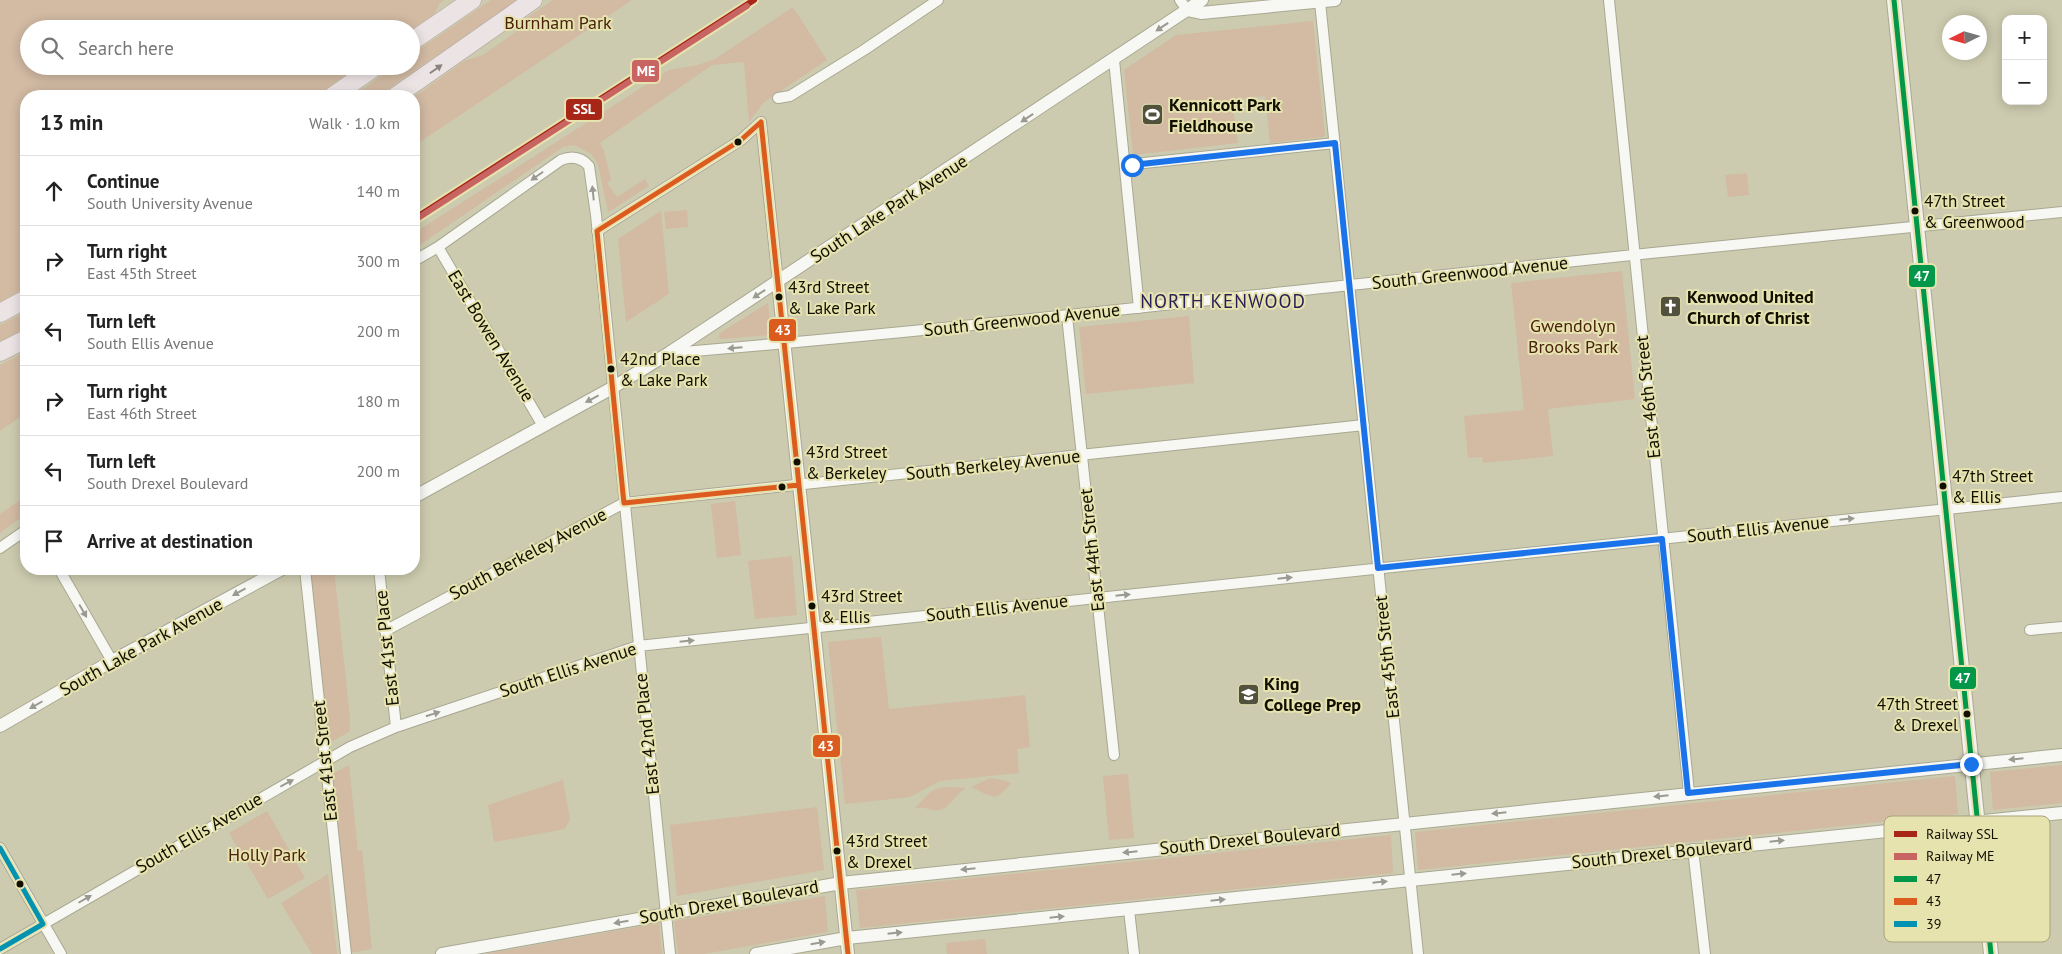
<!DOCTYPE html>
<html lang="en">
<head>
<meta charset="utf-8">
<style>
	body { margin:0; font-family:"PT Sans",sans-serif; background:#f2f2f2; color:#222 }
	.controls { position:absolute; right:15px; top:15px; display:grid; overflow:hidden; border-radius:10px; box-shadow:0 2px 12px #0003 }
	.controls button { width:45px; height:45px; display:grid; place-items:center; padding:0; border:0; border-bottom:1px solid #e0e0e0; background:#fff; color:#222; font:25px sans-serif }
	.compass { position:absolute; left:1942px; top:15px; width:45px; height:45px; border-radius:50%; background:#fff; box-shadow:0 2px 12px #0003; rotate:265deg }
	.stop { position:absolute; width:15px; height:15px; margin:-11px; border:4px solid #1a73e8; border-radius:50%; background:#fff }
	.stop.end { background:#1a73e8; border-color:#fff; box-shadow:0 1px 5px #0008 }
	.list { margin:0; padding:0; list-style:none }
	h2 { display:flex; justify-content:space-between; align-items:center; height:65px; margin:0; padding:0 20px; font-size:21px }
	h2 small { font-size:16px; font-weight:400; color:#767676 }
	.list li { display:grid; grid-template-columns:32px 1fr auto; gap:15px; align-items:center; box-sizing:border-box; height:70px; padding:0 20px; border-top:1px solid #e0e0e0 }
	.list b { display:block; font-size:19px; white-space:nowrap }
	.list p { margin:0; font-size:16px; white-space:nowrap; color:#767676 }
	.list em { font-size:16px; font-style:normal; color:#767676 }
	.icon { flex:none; width:28px; height:28px; fill:none; stroke:currentColor; stroke-width:2; stroke-linecap:round; stroke-linejoin:round }
	.map { position:relative; flex:none; width:2062px; height:954px; overflow:hidden }
	.search { position:absolute; background:#fff; box-shadow:0 2px 12px #0003; left:20px; top:20px; width:400px; height:55px; display:flex; align-items:center; gap:12px; box-sizing:border-box; padding:0 18px; border-radius:28px; color:#767676; font-size:19px }
	.panel { position:absolute; background:#fff; box-shadow:0 2px 12px #0003; left:20px; top:90px; width:400px; height:485px; border-radius:20px }
	.map>svg:first-child { display:block }
</style>
</head>
<body>
<div class="map">
<svg width="2062" height="954" viewBox="0 0 2062 954">
	<rect width="100%" height="100%" fill="#cccbaf"/>
	<path fill="#d2baa3" d="M0,0H445L440,3L434,14L411,30L29,29V66H359L316,96H26V288L0,302Z
		M491,0H517L378,96H353L395,66H411V55Z
		M553,0H632L414,146V97L464,61L483,55L517,31L521,22Z
		M793,7L827,60L763,103L749,122L744,62L712,65L600,143L604,151L611,180L607,183L617,197L645,179L649,186L613,209L608,212L598,164L591,154L574,145L563,147L414,249V233L669,70L698,65L715,59Z
		M1313,21L1325,135L1322,137L1270,143L1265,96L1232,100L1238,143L1133,155L1124,70L1176,35Z
		M1747,173L1749,195L1728,197L1725,175Z
		M687,210L688,227L666,229L664,212Z
		M661,211L669,294L626,322L618,239Z
		M1622,271L1635,399L1548,409L1553,456L1483,463L1482,457L1468,458L1464,416L1524,410L1511,283Z
		M768,303L771,335L722,339L718,337L720,333Z
		M26,312V328L0,342V325Z
		M1189,316L1194,383L1086,394L1079,327Z
		M26,352V413L0,431V365Z
		M26,496V514L0,533V514Z
		M735,501L741,555L717,558L711,504Z
		M792,556L797,615L755,619L748,561Z
		M314,569H334L350,718V731L328,744L311,571Z
		M881,637L889,709L1025,695L1030,747L1017,749L1019,773L940,781L910,797L845,804L828,642Z
		M349,765L358,851L362,850L372,949L350,953L332,774Z
		M2062,765V803L1993,810L1990,772Z
		M1128,774L1134,838L1109,840L1103,776Z
		M1955,776L1958,814L1418,870L1415,832Z
		M990,778L1003,780L1011,783C995,804 992,796 971,787Z
		M563,780L570,819L565,829L494,842L488,805Z
		M948,787L966,788C956,793 952,805 942,809C933,813 924,805 915,809C925,797 931,787 948,787Z
		M817,807L824,870L677,896L670,825Z
		M267,811L305,878L268,899L229,833Z
		M1391,835L1393,873L860,928L856,890Z
		M328,874L337,954H312L281,903Z
		M825,896L828,932L704,954H678L674,921Z
		M659,923L662,954H485Z
		M985,939L987,954H947L946,943Z"/>
	<g fill="none" stroke-linecap="round" stroke-linejoin="round">
		<defs>
			<path id="minor" d="M1180,0L1187,10
				M1609,0L1689,793
				M1320,2L1418,954
				M1114,60L1139,308
				M778,98L790,96L864,50L938,0
				M761,122L778,282
				M1125,165L1335,143
				M597,231L741,140L761,122
				M438,247L543,426
				M414,261L438,247L561,160C571,156 581,157 589,166L596,215L670,954
				M1067,316L1114,755
				M669,353C893,335 1117,310 1341,286C1581,260 1822,235 2062,212
				M0,548L26,530
				M59,569L112,661
				M305,569L346,954
				M379,569L396,727
				M2030,630L2062,627
				M385,631L624,503L1364,425
				M0,848L61,954
				M1693,849L1705,954
				M1129,910L1134,954
				M0,949L350,747L396,727L638,646L2062,497"/>
			<path id="tertiary" d="M1187,10L1201,13L1335,0
				M778,282L848,954
				M414,497L612,388L669,353L1202,0
				M0,726L112,661L282,569
				M442,954L841,883L2062,755
				M756,954L847,938L2062,813"/>
			<path id="secondary" d="M1894,0L1991,954"/>
			<path id="motorway" d="M411,42L472,0
				M333,96L376,66
				M396,96L533,0
				M0,313L26,299
				M0,352L26,339"/>
		</defs>
		<use href="#minor" stroke="#a9a892" stroke-width="12"/>
		<use href="#tertiary" stroke="#a9a892" stroke-width="14"/>
		<use href="#secondary" stroke="#a9a892" stroke-width="16"/>
		<use href="#motorway" stroke="#aea49c" stroke-width="19"/>
		<use href="#minor" stroke="#f7f7f3" stroke-width="10"/>
		<use href="#tertiary" stroke="#f7f7f3" stroke-width="12"/>
		<use href="#secondary" stroke="#f4f1ef" stroke-width="14"/>
		<use href="#motorway" stroke="#ece3e4" stroke-width="18"/>
		<defs>
			<path id="bus-1" d="M1894,0L1991,954"/>
			<path id="bus-2" d="M761,122L848,954
				M761,122L741,140L597,231L623,494L624,503L799,485"/>
			<path id="bus-3" d="M0,848L43,924L0,949"/>
		</defs>
		<use href="#bus-1" stroke="#e7e3af" stroke-width="9"/>
		<use href="#bus-2" stroke="#e7e3af" stroke-width="9"/>
		<use href="#bus-3" stroke="#e7e3af" stroke-width="9"/>
		<use href="#bus-1" stroke="#029749" stroke-width="5"/>
		<use href="#bus-2" stroke="#dc5c1f" stroke-width="5"/>
		<use href="#bus-3" stroke="#0392af" stroke-width="5"/>
		<defs>
			<path id="rail-1" d="M414,219L754,0"/>
			<path id="rail-2" d="M418,218L747,6"/>
		</defs>
		<use href="#rail-1" stroke="#e7e3af" stroke-width="10"/>
		<use href="#rail-2" stroke="#e7e3af" stroke-width="10"/>
		<use href="#rail-1" stroke="#a82618" stroke-width="6"/>
		<use href="#rail-2" stroke="#c86562" stroke-width="6"/>
	</g>
	<defs><path id="oneway-solid" d="M-6-.8H1V-3.2L6.5 0L1 3.2V.8H-6Z" transform="scale(1.25)"/></defs>
	<g fill="#9b9a92">
		<use href="#oneway-solid" transform="translate(1162 27) rotate(146)"/>
		<use href="#oneway-solid" transform="translate(1027 118) rotate(146)"/>
		<use href="#oneway-solid" transform="translate(537 176) rotate(145)"/>
		<use href="#oneway-solid" transform="translate(593 193) rotate(-96)"/>
		<use href="#oneway-solid" transform="translate(759 294) rotate(146)"/>
		<use href="#oneway-solid" transform="translate(735 348) rotate(175)"/>
		<use href="#oneway-solid" transform="translate(592 399) rotate(152)"/>
		<use href="#oneway-solid" transform="translate(1847 519) rotate(-6)"/>
		<use href="#oneway-solid" transform="translate(1285 578) rotate(-6)"/>
		<use href="#oneway-solid" transform="translate(239 592) rotate(151)"/>
		<use href="#oneway-solid" transform="translate(1123 595) rotate(-6)"/>
		<use href="#oneway-solid" transform="translate(83 611) rotate(60)"/>
		<use href="#oneway-solid" transform="translate(687 641) rotate(-6)"/>
		<use href="#oneway-solid" transform="translate(36 705) rotate(150)"/>
		<use href="#oneway-solid" transform="translate(433 714) rotate(-18)"/>
		<use href="#oneway-solid" transform="translate(2016 759) rotate(174)"/>
		<use href="#oneway-solid" transform="translate(287 783) rotate(-28)"/>
		<use href="#oneway-solid" transform="translate(1661 796) rotate(174)"/>
		<use href="#oneway-solid" transform="translate(1499 813) rotate(174)"/>
		<use href="#oneway-solid" transform="translate(1777 841) rotate(-6)"/>
		<use href="#oneway-solid" transform="translate(1130 852) rotate(174)"/>
		<use href="#oneway-solid" transform="translate(968 869) rotate(174)"/>
		<use href="#oneway-solid" transform="translate(1459 874) rotate(-6)"/>
		<use href="#oneway-solid" transform="translate(1380 882) rotate(-6)"/>
		<use href="#oneway-solid" transform="translate(85 899) rotate(-30)"/>
		<use href="#oneway-solid" transform="translate(1218 900) rotate(-6)"/>
		<use href="#oneway-solid" transform="translate(1057 917) rotate(-6)"/>
		<use href="#oneway-solid" transform="translate(621 922) rotate(170)"/>
		<use href="#oneway-solid" transform="translate(895 933) rotate(-6)"/>
		<use href="#oneway-solid" transform="translate(818 943) rotate(-10)"/>
	</g>
	<use fill="#89847d" href="#oneway-solid" transform="translate(436 69) rotate(-35)"/>
	<g fill="none" stroke-linecap="round" stroke-linejoin="round">
		<path stroke="#1a73e8" stroke-width="6" d="M1132,165L1335,143L1378,568L1662,539L1688,793L1971,764"/>
	</g>
	<defs>
		<symbol id="stadium-square" viewBox="-11 -11 22 22"><rect x="-9" y="-9" width="18" height="18" rx="4" fill="#52513d" stroke="#e7e3af"/><path d="M0-5a6.5 5 0 1 0 0 10a6.5 5 0 1 0 0-10ZM-3.5-1.8h7v3.6h-7Z" fill="#fff"/></symbol>
		<symbol id="church-square" viewBox="-11 -11 22 22"><rect x="-9" y="-9" width="18" height="18" rx="4" fill="#52513d" stroke="#e7e3af"/><path d="M-1.2-6h2.4v3.5h3.3v2.4h-3.3V6h-2.4V-.1h-3.3v-2.4h3.3Z" fill="#fff"/></symbol>
		<symbol id="school-square" viewBox="-11 -11 22 22"><rect x="-9" y="-9" width="18" height="18" rx="4" fill="#52513d" stroke="#e7e3af"/><path d="M0-5L7-2L0 1L-7-2ZM-4 1L0 2.5L4 1V4Q0 6-4 4Z" fill="#fff"/></symbol>
	</defs>
	<g fill-rule="evenodd">
		<use href="#stadium-square" x="1140" y="102" width="25" height="25"/>
		<use href="#church-square" x="1658" y="294" width="25" height="25"/>
		<use href="#school-square" x="1236" y="682" width="25" height="25"/>
	</g>
	<g fill="#110f00" stroke="#e7e3af" stroke-width="2">
		<circle cx="738" cy="142" r="4.5"/>
		<circle cx="1915" cy="211" r="4.5"/>
		<circle cx="779" cy="297" r="4.5"/>
		<circle cx="611" cy="369" r="4.5"/>
		<circle cx="797" cy="462" r="4.5"/>
		<circle cx="1943" cy="486" r="4.5"/>
		<circle cx="782" cy="487" r="4.5"/>
		<circle cx="812" cy="606" r="4.5"/>
		<circle cx="1967" cy="714" r="4.5"/>
		<circle cx="837" cy="851" r="4.5"/>
		<circle cx="20" cy="884" r="4.5"/>
	</g>
	<g text-anchor="middle" stroke-width="4" stroke-linejoin="round" paint-order="stroke">
		<g font-size="17" fill="#110f00" stroke="#e7e3af" text-anchor="start">
			<text x="1924" y="207">47th Street<tspan x="1924" dy="21">&amp; Greenwood</tspan></text>
			<text x="788" y="293">43rd Street<tspan x="788" dy="21">&amp; Lake Park</tspan></text>
			<text x="620" y="365">42nd Place<tspan x="620" dy="21">&amp; Lake Park</tspan></text>
			<text x="806" y="458">43rd Street<tspan x="806" dy="21">&amp; Berkeley</tspan></text>
			<text x="1952" y="482">47th Street<tspan x="1952" dy="21">&amp; Ellis</tspan></text>
			<text x="821" y="602">43rd Street<tspan x="821" dy="21">&amp; Ellis</tspan></text>
			<text x="1958" y="710" text-anchor="end">47th Street<tspan x="1958" dy="21">&amp; Drexel</tspan></text>
			<text x="846" y="847">43rd Street<tspan x="846" dy="21">&amp; Drexel</tspan></text>
		</g>
		<g font-size="18" fill="#4a210d" stroke="#e7e3af">
			<text x="558" y="29">Burnham Park</text>
			<text x="1573" y="332">Gwendolyn<tspan x="1573" dy="21">Brooks Park</tspan></text>
			<text x="267" y="861">Holly Park</text>
		</g>
		<g font-size="18" font-weight="bold" fill="#110f00" stroke="#e7e3af" text-anchor="start">
			<text x="1169" y="111">Kennicott Park<tspan x="1169" dy="21">Fieldhouse</tspan></text>
			<text x="1687" y="303">Kenwood United<tspan x="1687" dy="21">Church of Christ</tspan></text>
			<text x="1264" y="690">King<tspan x="1264" dy="21">College Prep</tspan></text>
		</g>
		<g font-size="18" fill="#110f00" stroke="#e7e3af">
			<text transform="translate(889 209) rotate(-33)" y="6">South Lake Park Avenue</text>
			<text transform="translate(1470 273) rotate(-6)" y="6">South Greenwood Avenue</text>
			<text transform="translate(1022 320) rotate(-6)" y="6">South Greenwood Avenue</text>
			<text transform="translate(491 336) rotate(59)" y="6">East Bowen Avenue</text>
			<text transform="translate(1648 397) rotate(-96)" y="6">East 46th Street</text>
			<text transform="translate(993 465) rotate(-6)" y="6">South Berkeley Avenue</text>
			<text transform="translate(1758 529) rotate(-6)" y="6">South Ellis Avenue</text>
			<text transform="translate(1092 550) rotate(-96)" y="6">East 44th Street</text>
			<text transform="translate(528 554) rotate(-28)" y="6">South Berkeley Avenue</text>
			<text transform="translate(997 608) rotate(-6)" y="6">South Ellis Avenue</text>
			<text transform="translate(141 647) rotate(-29)" y="6">South Lake Park Avenue</text>
			<text transform="translate(387 648) rotate(-96)" y="6">East 41st Place</text>
			<text transform="translate(1387 657) rotate(-96)" y="6">East 45th Street</text>
			<text transform="translate(568 670) rotate(-18)" y="6">South Ellis Avenue</text>
			<text transform="translate(647 734) rotate(-96)" y="6">East 42nd Place</text>
			<text transform="translate(325 761) rotate(-96)" y="6">East 41st Street</text>
			<text transform="translate(199 833) rotate(-30)" y="6">South Ellis Avenue</text>
			<text transform="translate(1250 839) rotate(-6)" y="6">South Drexel Boulevard</text>
			<text transform="translate(1662 853) rotate(-6)" y="6">South Drexel Boulevard</text>
			<text transform="translate(729 902) rotate(-10)" y="6">South Drexel Boulevard</text>
		</g>
		<g font-size="19" letter-spacing="1" fill="#261e58" stroke="#e7e3af">
			<text x="1223" y="308">NORTH KENWOOD</text>
		</g>
	</g>
	<rect x="1884" y="816" width="166" height="126" rx="8" fill="#e7e3af" stroke="#a7a37a" stroke-width="1"/>
	<rect x="1894" y="831" width="23" height="6" fill="#a82618"/>
	<rect x="1894" y="853" width="23" height="7" fill="#c86562"/>
	<rect x="1894" y="876" width="23" height="6" fill="#029749"/>
	<rect x="1894" y="898" width="23" height="7" fill="#dc5c1f"/>
	<rect x="1894" y="921" width="23" height="6" fill="#0392af"/>
	<g font-size="14" fill="#110f00">
		<text x="1926" y="839">Railway SSL</text>
		<text x="1926" y="861">Railway ME</text>
		<text x="1926" y="884">47</text>
		<text x="1926" y="906">43</text>
		<text x="1926" y="929">39</text>
	</g>
	<g stroke="#e7e3af" stroke-width="2">
		<rect x="631" y="59" width="29" height="24" rx="5" fill="#c86562"/>
		<rect x="565" y="98" width="38" height="23" rx="5" fill="#a82618"/>
		<rect x="1908" y="264" width="28" height="24" rx="5" fill="#029749"/>
		<rect x="768" y="318" width="29" height="24" rx="5" fill="#dc5c1f"/>
		<rect x="1949" y="666" width="28" height="24" rx="5" fill="#029749"/>
		<rect x="812" y="734" width="29" height="24" rx="5" fill="#dc5c1f"/>
	</g>
	<g font-size="14" text-anchor="middle" font-weight="bold" fill="#fff">
		<text x="646" y="76">ME</text>
		<text x="584" y="114">SSL</text>
		<text x="1922" y="281">47</text>
		<text x="783" y="335">43</text>
		<text x="1963" y="683">47</text>
		<text x="826" y="751">43</text>
	</g>
</svg>
<div class="controls">
<button>+</button>
<button>−</button>
</div>
<svg class="compass" viewBox="-18 -18 36 36"><path d="M0-13l5 13h-10z" fill="#e53935"/><path d="M0 13l5-13h-10z" fill="#767676"/></svg>
<div class="stop" style="left:1132px;top:165px"></div>
<div class="stop end" style="left:1971px;top:764px"></div>
<div class="search"><svg class="icon" aria-label="search" viewBox="0 0 24 24"><circle cx="10" cy="10" r="6"/><path d="M15 15l6 6"/></svg>Search here</div>
<section class="panel">
<h2>13 min<small>Walk · 1.0 km</small></h2>
<ul class="list">
<li><svg class="icon" aria-label="ahead" viewBox="0 0 24 24"><path d="M12 20V5M6 11l6-6 6 6"/></svg><div><b>Continue</b><p>South University Avenue</p></div><em>140 m</em></li>
<li><svg class="icon" aria-label="right" viewBox="0 0 24 24"><path d="M7 20v-9h11M14 6l5 5-5 5"/></svg><div><b>Turn right</b><p>East 45th Street</p></div><em>300 m</em></li>
<li><svg class="icon" aria-label="left" viewBox="0 0 24 24"><path d="M17 20v-9H6M10 6l-5 5 5 5"/></svg><div><b>Turn left</b><p>South Ellis Avenue</p></div><em>200 m</em></li>
<li><svg class="icon" aria-label="right" viewBox="0 0 24 24"><path d="M7 20v-9h11M14 6l5 5-5 5"/></svg><div><b>Turn right</b><p>East 46th Street</p></div><em>180 m</em></li>
<li><svg class="icon" aria-label="left" viewBox="0 0 24 24"><path d="M17 20v-9H6M10 6l-5 5 5 5"/></svg><div><b>Turn left</b><p>South Drexel Boulevard</p></div><em>200 m</em></li>
<li><svg class="icon" aria-label="arrive" viewBox="0 0 24 24"><path d="M6 21V4h12l-3 4 3 4H6"/></svg><div><b>Arrive at destination</b></div></li>
</ul>
</section>
</div>
</body>
</html>
